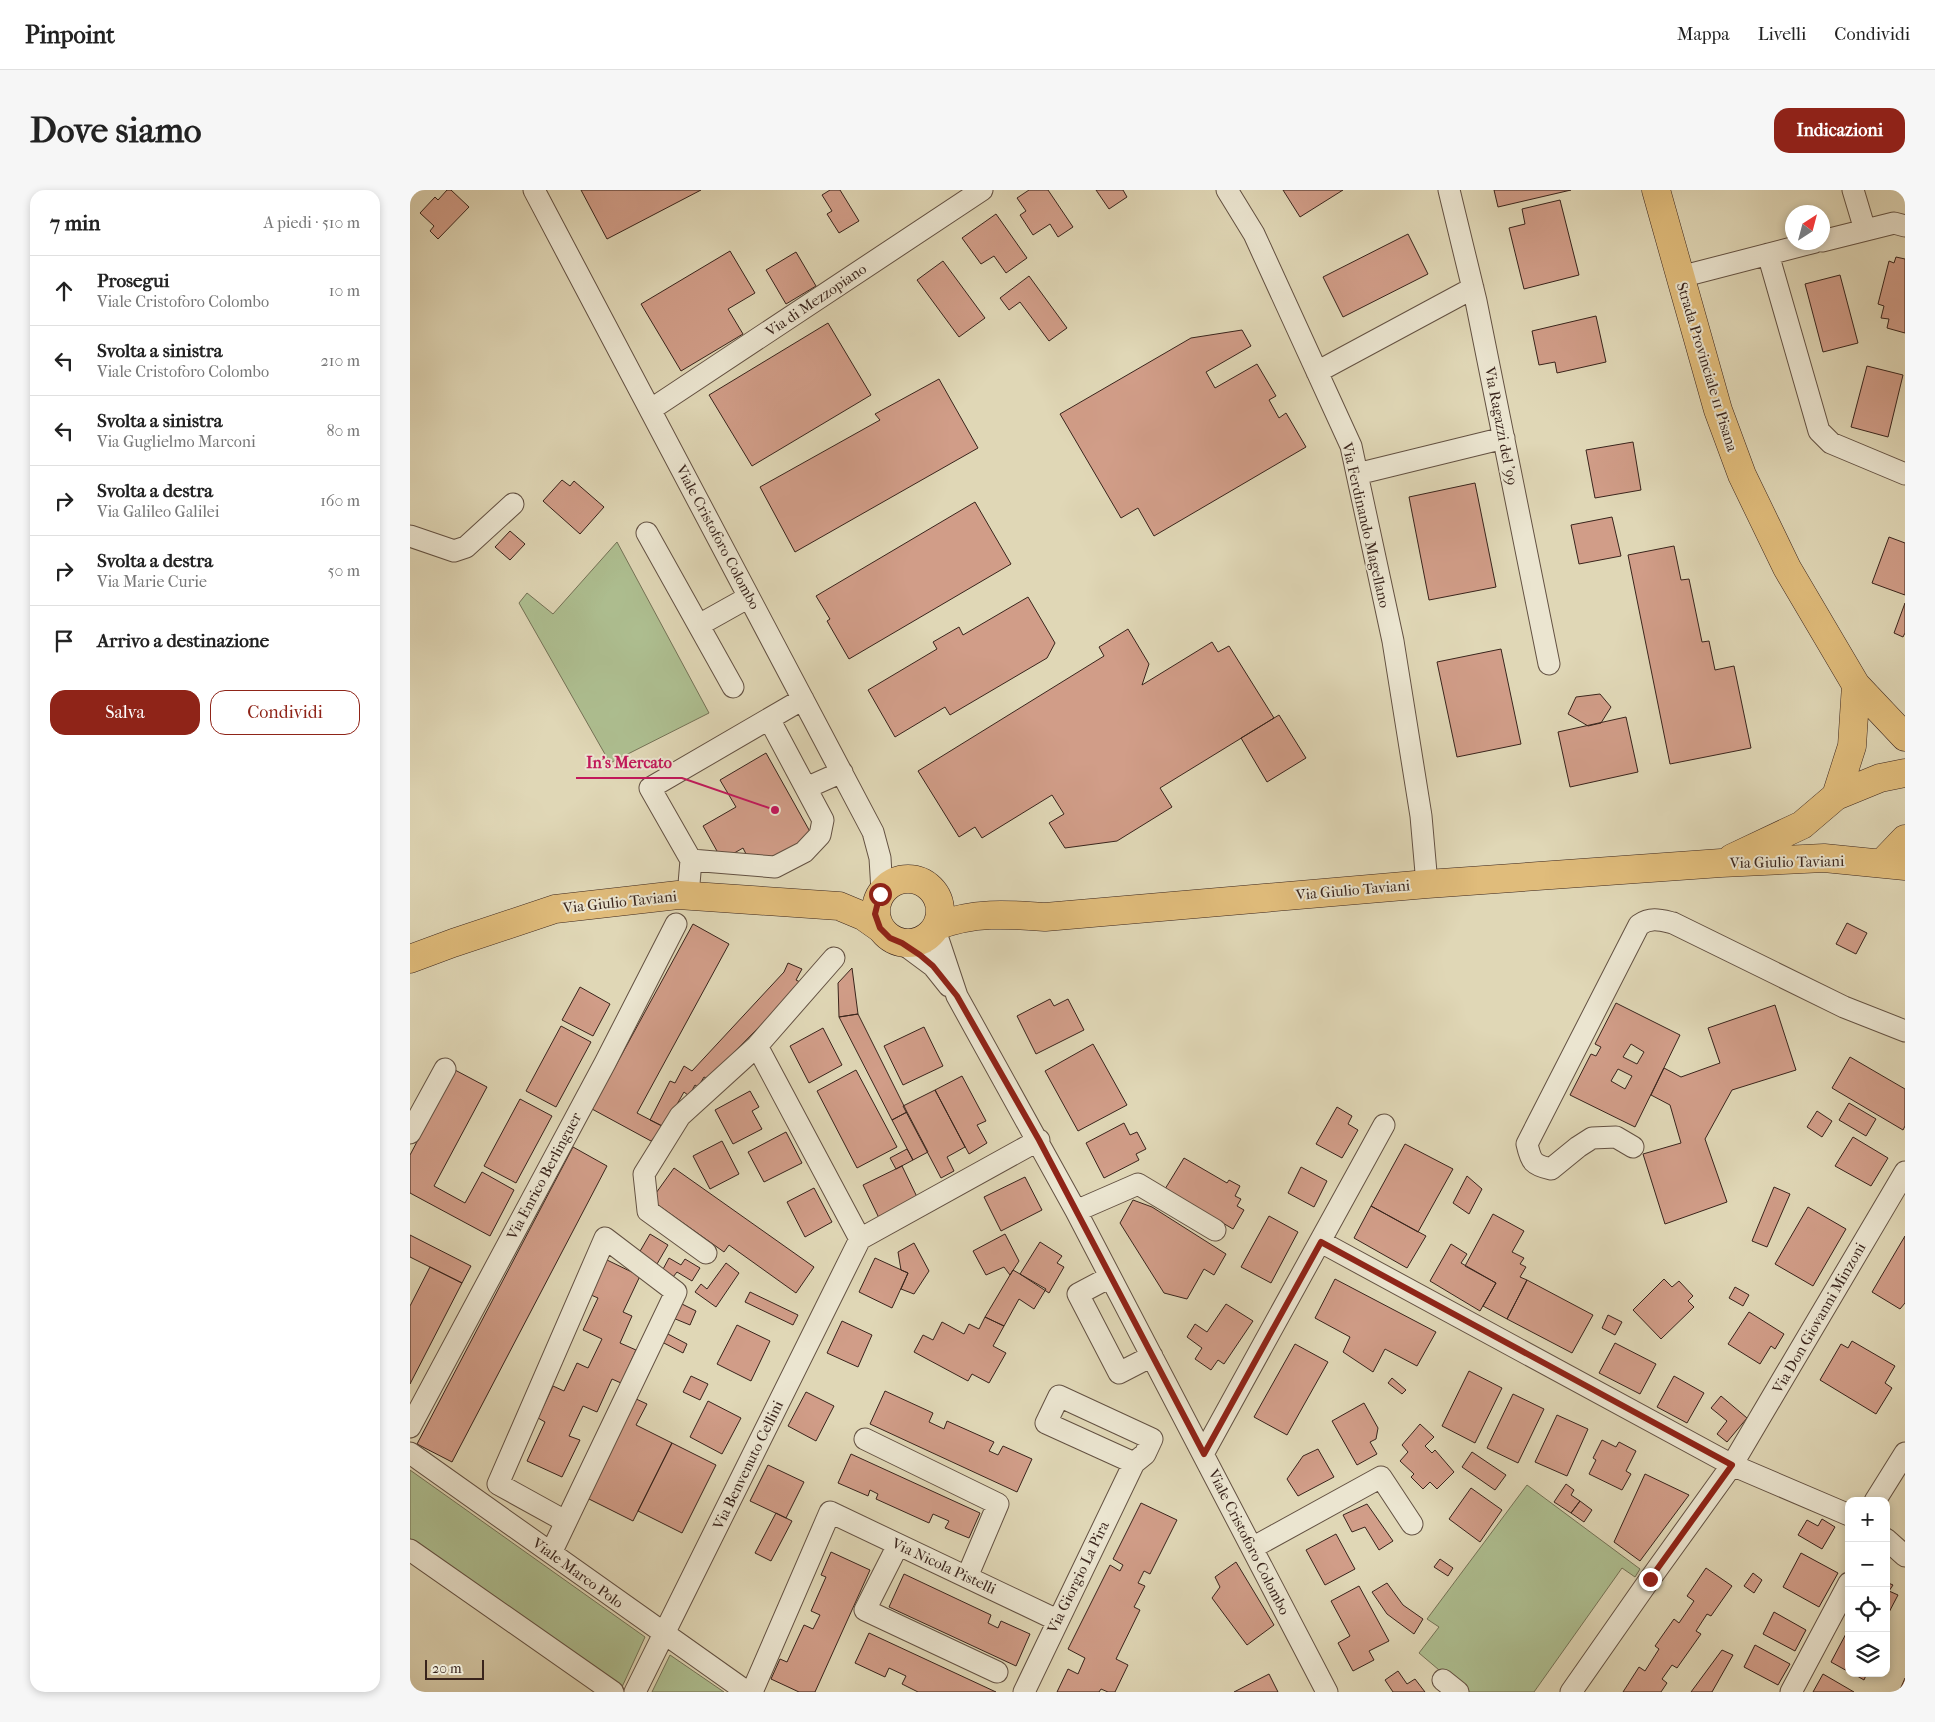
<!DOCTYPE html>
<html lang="it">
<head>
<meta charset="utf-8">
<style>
	body { margin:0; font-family:"IM FELL French Canon",serif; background:#f6f6f6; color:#222 }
	.controls { position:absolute; right:15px; bottom:15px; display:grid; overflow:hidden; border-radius:10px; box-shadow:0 2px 8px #0003 }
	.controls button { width:45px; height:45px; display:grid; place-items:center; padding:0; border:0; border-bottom:1px solid #e0e0e0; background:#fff; color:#222; font:25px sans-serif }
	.compass { position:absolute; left:1375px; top:15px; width:45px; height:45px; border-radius:50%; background:#fff; box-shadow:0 2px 8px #0003; rotate:36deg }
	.scale { position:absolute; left:15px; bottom:12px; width:59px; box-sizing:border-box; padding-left:5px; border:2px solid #39241c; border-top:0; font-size:14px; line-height:18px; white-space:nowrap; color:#39241c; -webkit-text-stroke:4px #ebe5d0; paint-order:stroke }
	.stop { position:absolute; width:15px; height:15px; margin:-11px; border:4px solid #8f2418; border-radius:50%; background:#fff }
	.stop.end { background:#8f2418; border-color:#fff; box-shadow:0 1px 5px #0008 }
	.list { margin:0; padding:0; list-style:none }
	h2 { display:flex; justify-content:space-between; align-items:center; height:65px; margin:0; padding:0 20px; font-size:21px }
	h2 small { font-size:16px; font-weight:400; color:#767676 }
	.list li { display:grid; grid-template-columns:32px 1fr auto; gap:15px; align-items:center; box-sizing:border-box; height:70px; padding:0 20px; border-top:1px solid #e0e0e0 }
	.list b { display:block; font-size:19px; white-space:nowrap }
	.list p { margin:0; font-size:16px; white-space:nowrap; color:#767676 }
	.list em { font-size:16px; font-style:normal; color:#767676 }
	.actions { display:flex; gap:10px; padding:15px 20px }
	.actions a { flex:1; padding:11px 0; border:1px solid #8f2418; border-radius:15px; text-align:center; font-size:18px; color:#8f2418 }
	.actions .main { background:#8f2418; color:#fff }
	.icon { flex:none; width:28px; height:28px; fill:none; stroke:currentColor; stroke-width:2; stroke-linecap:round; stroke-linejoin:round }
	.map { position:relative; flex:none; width:1495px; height:1502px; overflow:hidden; border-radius:15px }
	header { display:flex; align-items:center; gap:30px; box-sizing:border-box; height:70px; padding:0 25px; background:#fff; border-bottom:1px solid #e0e0e0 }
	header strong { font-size:24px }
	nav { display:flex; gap:28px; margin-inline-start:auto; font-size:18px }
	.intro { display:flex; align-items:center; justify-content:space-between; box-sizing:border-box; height:120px; padding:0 30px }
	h1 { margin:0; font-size:35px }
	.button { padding:12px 22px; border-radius:15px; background:#8f2418; color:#fff; font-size:18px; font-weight:700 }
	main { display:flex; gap:30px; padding:0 30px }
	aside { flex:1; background:#fff; border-radius:15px; box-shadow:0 2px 8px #0003 }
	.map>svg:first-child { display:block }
</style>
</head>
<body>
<header>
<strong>Pinpoint</strong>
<nav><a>Mappa</a><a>Livelli</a><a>Condividi</a></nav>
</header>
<div class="intro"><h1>Dove siamo</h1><a class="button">Indicazioni</a></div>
<main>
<aside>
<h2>7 min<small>A piedi · 510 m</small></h2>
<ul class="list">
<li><svg class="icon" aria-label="ahead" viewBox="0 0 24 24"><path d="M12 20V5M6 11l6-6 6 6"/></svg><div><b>Prosegui</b><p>Viale Cristoforo Colombo</p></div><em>10 m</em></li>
<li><svg class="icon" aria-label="left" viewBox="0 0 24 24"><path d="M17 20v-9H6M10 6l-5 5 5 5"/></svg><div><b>Svolta a sinistra</b><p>Viale Cristoforo Colombo</p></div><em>210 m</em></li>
<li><svg class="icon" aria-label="left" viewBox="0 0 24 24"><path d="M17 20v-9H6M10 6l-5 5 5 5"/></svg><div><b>Svolta a sinistra</b><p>Via Guglielmo Marconi</p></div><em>80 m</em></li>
<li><svg class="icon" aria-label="right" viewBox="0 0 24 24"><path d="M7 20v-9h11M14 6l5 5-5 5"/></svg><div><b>Svolta a destra</b><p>Via Galileo Galilei</p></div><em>160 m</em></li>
<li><svg class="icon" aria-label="right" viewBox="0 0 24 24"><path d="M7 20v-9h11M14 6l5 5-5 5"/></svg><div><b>Svolta a destra</b><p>Via Marie Curie</p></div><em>50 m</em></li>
<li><svg class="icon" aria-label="arrive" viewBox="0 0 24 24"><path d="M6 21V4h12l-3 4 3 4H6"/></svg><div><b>Arrivo a destinazione</b></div></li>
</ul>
<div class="actions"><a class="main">Salva</a><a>Condividi</a></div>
</aside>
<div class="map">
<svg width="1495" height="1502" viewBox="0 0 1495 1502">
	<rect width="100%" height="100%" fill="#e0d7b6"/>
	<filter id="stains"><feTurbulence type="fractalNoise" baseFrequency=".004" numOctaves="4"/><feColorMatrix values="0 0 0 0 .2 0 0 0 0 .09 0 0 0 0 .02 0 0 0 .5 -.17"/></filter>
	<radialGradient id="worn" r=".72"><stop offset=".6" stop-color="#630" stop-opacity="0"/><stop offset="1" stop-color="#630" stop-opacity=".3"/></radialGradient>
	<path fill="#aebf91" stroke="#747256" d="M207,352L299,523L200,573L109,413L117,403L143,424Z
		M0,1280L235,1447L212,1497L0,1349Z
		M1117,1295L1230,1379L1225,1387L1212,1378L1124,1502H1055L1009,1463L1029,1437L1017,1429Z
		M260,1465L314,1502H242Z"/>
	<path fill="#d19d88" stroke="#39241c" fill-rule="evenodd" d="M37,0H41L59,17L28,49L20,41L24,36L10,23L25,7L28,10Z
		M171,0H291L197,49Z
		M420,0H430L449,31L429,43L417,24L422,21L412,5Z
		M619,0H638L663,37L648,47L640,34L623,45L610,25L616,21L607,8Z
		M686,0H713L717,7L699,19Z
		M873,0H933L890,27Z
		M1084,0H1161L1088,17Z
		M1150,10L1169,85L1114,99L1099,38L1115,34L1112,19Z
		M586,24L617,68L596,83L584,66L571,74L552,48Z
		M998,44L1018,84L933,127L913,87Z
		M320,61L345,103L318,119L333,144L271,181L231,114Z
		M386,62L406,96L376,114L356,80Z
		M1486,67L1495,69V143L1477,138L1479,129L1471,128L1474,116L1468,114L1479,71L1484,73Z
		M533,71L575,128L549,147L507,90Z
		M1430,85L1448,153L1413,162L1395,94Z
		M619,86L657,138L639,151L610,112L599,120L590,108Z
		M1186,126L1196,172L1147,183L1145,172L1129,175L1122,141Z
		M418,133L461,205L342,276L299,205Z
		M832,140L841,156L796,182L805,198L847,174L866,206L859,210L869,228L876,223L896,257L744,346L728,318L711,328L650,224L781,148Z
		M1457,176L1493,185L1478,247L1441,237Z
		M529,189L568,258L385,362L350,297L470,230L465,224Z
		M1223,252L1231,300L1185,308L1176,260Z
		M152,290L160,296L164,291L194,317L170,344L133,311Z
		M1065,293L1086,397L1019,410L999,307Z
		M565,312L601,374L439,469L417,431L420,429L406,406Z
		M1202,327L1211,366L1169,374L1161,335Z
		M100,341L115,354L100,370L85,357Z
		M1479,347L1495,353V405L1462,393Z
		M1264,356L1271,390L1279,389L1292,452L1299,451L1305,480L1324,476L1341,558L1260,574L1218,365Z
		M618,407L645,453L637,468L540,525L535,517L485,547L458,500L527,459L523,452L549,437L553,445Z
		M1495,413V443L1493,447L1484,443Z
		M718,439L739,474L732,495L802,452L808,462L819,456L864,528L750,598L762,617L707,651L655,658L639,633L654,624L642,605L572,648L565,637L549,647L508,581L694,466L689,457Z
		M1091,459L1111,554L1047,567L1027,472Z
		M1190,504L1201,517L1191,533L1178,536L1158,524L1166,507Z
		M869,525L896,568L857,592L831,548Z
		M1216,527L1228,582L1160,597L1148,542Z
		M356,563L403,647L361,670L340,672L333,658L312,670L293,636L326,617L310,590Z
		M1437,733L1457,743L1446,764L1426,754Z
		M283,734L319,754L227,923L254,937L241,951L182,919Z
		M378,773L392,779L386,790L392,793L298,889L294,887L288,897L285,895L279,906L274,902L254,937L240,930L260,891L265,893L274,876L282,881L374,782Z
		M442,778L448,824L429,827L428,793Z
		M170,797L200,814L183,846L152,830Z
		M640,809L644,816L658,809L674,840L626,864L607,826Z
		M1206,813L1270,845L1225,937L1160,905L1181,864L1186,866L1191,857L1185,854ZM1221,854L1234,862L1227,874L1213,867ZM1208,879L1222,886L1215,899L1201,891Z
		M1365,815L1386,880L1322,900L1295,949L1317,1012L1255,1034L1233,964L1271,953L1260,915L1241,905L1254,878L1271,887L1310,873L1298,838Z
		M448,824L497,922L482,930L429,827Z
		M151,836L181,852L146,917L116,901Z
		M514,837L533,876L493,895L474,856Z
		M413,838L432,875L399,893L380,856Z
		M683,854L717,915L668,941L635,881Z
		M1440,867L1495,899V936L1493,940L1422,898Z
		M45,880L77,897L24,996L55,1013L72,982L104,1000L80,1046L0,1003V965Z
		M446,880L487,957L447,978L407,901Z
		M552,886L576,931L567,935L577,953L559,964L525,900Z
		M525,900L555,957L537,967L544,981L531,988L493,916Z
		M340,901L349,917L342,921L352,939L323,954L305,920Z
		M110,909L142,926L106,993L74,976Z
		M1439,913L1466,929L1456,946L1429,930Z
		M927,917L942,926L938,934L948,940L932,968L906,954Z
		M1407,921L1422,931L1412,947L1397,937Z
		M497,922L518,962L503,970L482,930Z
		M714,933L720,945L727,942L736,959L726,964L729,970L694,988L676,953Z
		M376,942L392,973L354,992L338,962Z
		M1443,947L1478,968L1461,996L1425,976Z
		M312,951L329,984L300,999L283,966Z
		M995,954L1043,979L1008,1042L961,1016Z
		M163,957L197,976L42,1272L7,1254Z
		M497,959L503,970L486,979L480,968Z
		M774,968L817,993L819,990L830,996L825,1006L831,1009L827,1016L834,1020L823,1039L755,999Z
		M492,976L508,1009L469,1028L453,995Z
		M891,977L917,991L904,1017L878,1003Z
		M264,978L404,1077L386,1103L319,1055L314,1062L241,1010Z
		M1057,986L1072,999L1059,1024L1043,1013Z
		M615,987L632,1020L591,1041L574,1007Z
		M1364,997L1380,1004L1357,1057L1342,1051Z
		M404,998L422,1032L395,1047L377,1012Z
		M723,1010L742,1017L816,1064L804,1085L794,1079L777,1109L754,1103L710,1033Z
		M961,1016L1016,1046L997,1078L944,1048Z
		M1398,1017L1436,1039L1403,1096L1365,1074Z
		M1083,1024L1114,1041L1102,1062L1114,1068L1110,1074L1116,1077L1110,1087L1117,1090L1097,1129L1073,1116L1086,1093L1055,1076Z
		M859,1026L888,1042L861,1093L831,1077Z
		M240,1044L258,1055L247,1074L229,1063Z
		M595,1044L609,1071L600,1085L594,1077L576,1085L563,1061Z
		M0,1045L61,1076L52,1093L0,1067Z
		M1495,1046V1113L1490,1119L1462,1102Z
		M630,1052L652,1066L647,1073L654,1077L639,1103L610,1084Z
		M504,1053L519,1081L504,1104L491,1099L498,1083L491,1080L488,1062Z
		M1041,1054L1057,1064L1051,1073L1086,1093L1070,1121L1020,1091Z
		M259,1068L271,1075L275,1069L290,1078L282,1091L267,1082L263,1087L252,1081Z
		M465,1068L498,1083L482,1118L449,1102Z
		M197,1070L230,1086L213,1122L222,1126L210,1153L226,1160L211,1193L202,1189L187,1222L173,1216L159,1246L170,1250L152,1287L117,1271L135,1232L128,1228L143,1196L154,1201L167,1173L178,1178L192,1149L173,1140L188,1108L181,1105Z
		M316,1073L329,1083L306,1117L285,1102L291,1094L297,1099Z
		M20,1077L52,1093L0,1194V1116Z
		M603,1080L636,1099L624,1119L609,1109L594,1136L575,1127Z
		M925,1089L1026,1142L1007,1176L975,1159L963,1182L933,1162L940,1147L905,1128Z
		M1254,1089L1262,1097L1269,1091L1283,1106L1278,1111L1284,1117L1251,1149L1223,1120Z
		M1117,1090L1183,1125L1162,1163L1097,1129Z
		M1325,1097L1339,1105L1333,1116L1319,1108Z
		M340,1102L388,1125L383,1135L335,1112Z
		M270,1113L286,1121L280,1135L263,1128Z
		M816,1114L843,1131L814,1174L808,1170L801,1180L785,1169L792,1158L777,1147L785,1134L797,1142Z
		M1339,1122L1374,1144L1365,1159L1361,1156L1350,1174L1318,1154Z
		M1198,1125L1212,1132L1205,1145L1192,1138Z
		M575,1127L594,1136L583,1156L596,1163L579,1193L562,1184L558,1191L504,1162L513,1145L523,1150L532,1132L554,1144L559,1134L569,1139Z
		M432,1131L462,1145L448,1177L417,1163Z
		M327,1135L360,1151L341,1191L307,1174Z
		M256,1143L277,1154L273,1163L252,1152Z
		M1442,1151L1485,1176L1475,1193L1482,1198L1466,1224L1410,1190L1431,1154L1438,1158Z
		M1205,1153L1246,1174L1230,1204L1189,1183Z
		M885,1154L918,1172L877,1245L844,1227Z
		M1059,1181L1092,1198L1065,1253L1032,1236Z
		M281,1186L298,1194L290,1210L273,1202Z
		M1264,1186L1294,1203L1277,1233L1247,1217Z
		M982,1188L996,1200L992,1204L978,1193Z
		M475,1201L523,1223L519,1232L534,1239L537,1231L584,1252L579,1261L588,1265L593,1256L622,1269L607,1302L460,1234Z
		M396,1202L424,1216L406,1251L378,1236Z
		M1103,1204L1134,1219L1108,1273L1077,1258Z
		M1311,1206L1337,1228L1317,1252L1307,1244L1317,1231L1301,1218Z
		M224,1208L237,1214L226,1235L262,1253L223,1331L173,1306Z
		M298,1211L331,1228L312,1264L280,1247Z
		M954,1213L968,1238L966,1249L960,1252L967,1264L947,1275L922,1231Z
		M1147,1225L1178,1239L1157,1286L1125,1272Z
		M1010,1234L1024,1247L1015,1256L1022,1263L1025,1260L1044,1282L1027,1299L1020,1292L1013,1299L1001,1287L1004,1284L990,1271L998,1262L992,1255Z
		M1192,1250L1206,1257L1209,1252L1226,1261L1216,1281L1221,1284L1212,1300L1179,1284L1186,1270L1183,1268Z
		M262,1253L306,1275L272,1343L228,1321Z
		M908,1259L924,1287L888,1306L877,1289L893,1266Z
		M1062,1262L1096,1285L1085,1300L1052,1277Z
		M441,1264L570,1323L559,1348L535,1338L539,1331L523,1324L519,1333L466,1309L468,1304L460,1300L458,1306L428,1293Z
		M358,1275L394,1292L376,1328L340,1311Z
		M1235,1284L1279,1305L1230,1371L1204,1352Z
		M1156,1294L1164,1300L1161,1305L1170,1311L1161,1323L1144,1312Z
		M1061,1298L1092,1320L1070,1352L1039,1329Z
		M1170,1311L1182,1320L1174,1332L1161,1323Z
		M731,1313L767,1330L740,1384L734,1381L728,1393L735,1396L724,1417L730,1420L706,1469L718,1475L705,1502H698L691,1499L689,1502H647L658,1479L668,1484L675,1468L658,1459L700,1375L710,1381L713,1375L703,1369Z
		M957,1314L983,1351L969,1360L955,1337L942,1342L933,1325Z
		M366,1323L382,1331L361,1371L345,1363Z
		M1412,1329L1425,1337L1412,1359L1388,1345L1397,1330L1408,1336Z
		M926,1344L945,1379L915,1395L896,1360Z
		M421,1362L460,1380L405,1502H389L361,1489L370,1469L377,1472L394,1435L403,1439L410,1425L401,1421L416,1387L411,1385Z
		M1391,1363L1428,1383L1409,1417L1373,1397Z
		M1030,1369L1043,1378L1038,1386L1024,1377Z
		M826,1372L864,1435L837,1455L802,1408L810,1397L805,1387Z
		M1296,1378L1322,1396L1301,1426L1297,1424L1286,1441L1291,1444L1267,1478L1262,1475L1252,1489L1257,1493L1251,1502H1213L1229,1477L1235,1481L1249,1459L1245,1456L1264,1429L1269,1433L1284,1411L1277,1406Z
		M1343,1383L1352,1390L1344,1403L1334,1396Z
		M494,1384L581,1425L578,1433L588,1438L591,1431L620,1444L606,1476L479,1417Z
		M1476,1392L1483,1395L1479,1401L1488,1405L1476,1428Z
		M977,1393L993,1415L1013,1429L1004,1444L977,1424L962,1402Z
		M949,1396L979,1451L959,1461L964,1470L943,1481L928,1453L940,1446L921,1411Z
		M1364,1422L1396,1440L1385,1461L1353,1444Z
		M1438,1440H1439V1482L1421,1472Z
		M459,1443L586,1502H508L492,1494L496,1486L479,1478L475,1487L445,1473Z
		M1345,1455L1380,1474L1368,1495L1334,1477Z
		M1312,1460L1323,1465L1302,1502H1281Z
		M988,1481L997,1494L1005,1489L1015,1502H983L975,1490Z
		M1442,1483H1457L1454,1490Z
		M859,1484L868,1502H824Z
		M1413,1484L1444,1502H1403Z
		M1495,1488V1502H1489Z"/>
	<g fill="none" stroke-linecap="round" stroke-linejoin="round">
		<defs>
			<path id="minor" d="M124,0L463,642L470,668L472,701
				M817,0L844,44L941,256L983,451L1011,626L1017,694
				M1039,0L1066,111L1139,474
				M1443,0L1455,40
				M1412,51L1484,33L1495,36
				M1358,64L1409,241L1421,253L1495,284
				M1270,87L1405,52
				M907,182L1063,98
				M240,220L572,0
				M947,284L1094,248
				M237,343L323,497
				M0,346L44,361L56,357L103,314
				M289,435L339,407
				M359,529L413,630L410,645L394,662L365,677L281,670L240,598L393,509
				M396,598L432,582
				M278,706L281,670
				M525,740L547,806L666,1021L917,1502
				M492,753L523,776L539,796
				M347,856L450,1049
				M0,943L35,879
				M1223,957L1206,947L1182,948L1168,957L1141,979C1123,975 1121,972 1117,954L1229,735C1241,727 1250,730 1263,733L1434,817L1495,841
				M666,1021L728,994L805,1040
				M911,1052L1322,1275L1439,1325
				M296,1063L238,1021L234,984L270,926L347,856L424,768
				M700,1087L668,1104L709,1183L742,1166
				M0,1237L195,873L266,734
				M455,1249L588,1314L557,1387
				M0,1263L337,1502
				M793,1264L974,935
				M1465,1311L1495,1263
				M1476,1349L1495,1366
				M488,1355L455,1420L587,1482
				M842,1358L971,1287L1002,1334
				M0,1360L203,1502
				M141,1363L266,1102L195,1048L88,1294L155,1331
				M1033,1490L1048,1502
				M225,1502L450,1049L629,950
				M342,1502L420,1322L647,1430
				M614,1502L724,1273L735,1264L742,1249L649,1206L636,1233L724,1273
				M1161,1502L1240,1389L1322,1275L1495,982
				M1381,1502L1439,1393"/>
			<path id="major" d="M1246,0L1308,220L1332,285L1377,378L1446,495L1495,547
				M1426,606L1470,588L1495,583
				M1322,668L1392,635L1426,606L1442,556L1446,495
				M1472,673L1495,649
				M466 721a32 32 0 1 1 64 0a32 32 0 1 1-64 0Z
				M527,736C563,722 597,724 635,727L1017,694L1311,673L1414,668L1495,676
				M0,769L43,753L145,719L268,705L429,716L453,726L470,738"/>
		</defs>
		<use href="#minor" stroke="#635142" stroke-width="23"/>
		<use href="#major" stroke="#39241c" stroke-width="29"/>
		<use href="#minor" stroke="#ebe5d0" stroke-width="21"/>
		<use href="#major" stroke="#e0bc7b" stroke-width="28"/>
	</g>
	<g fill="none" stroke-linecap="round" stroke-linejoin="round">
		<path stroke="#8f2418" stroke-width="6" d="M470,704L465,724L470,738L480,748L492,753L510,765L523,776L547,806L629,950L794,1264L911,1052L1322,1275L1240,1389"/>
	</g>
	<g text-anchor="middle" stroke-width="4" stroke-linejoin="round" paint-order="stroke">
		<g font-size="15" fill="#39241c" stroke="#ebe5d0">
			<text transform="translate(406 110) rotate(-34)" y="5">Via di Mezzopiano</text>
			<text transform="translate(1297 177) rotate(73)" y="5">Strada Provinciale 11 Pisana</text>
			<text transform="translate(1091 236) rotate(79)" y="5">Via Ragazzi del '99</text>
			<text transform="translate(956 335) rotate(77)" y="5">Via Ferdinando Magellano</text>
			<text transform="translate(308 347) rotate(62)" y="5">Viale Cristoforo Colombo</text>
			<text transform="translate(1377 672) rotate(-1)" y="5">Via Giulio Taviani</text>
			<text transform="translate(943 700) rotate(-5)" y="5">Via Giulio Taviani</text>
			<text transform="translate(210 712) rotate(-6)" y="5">Via Giulio Taviani</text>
			<text transform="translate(134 986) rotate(-62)" y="5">Via Enrico Berlinguer</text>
			<text transform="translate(1409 1128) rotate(-60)" y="5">Via Don Giovanni Minzoni</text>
			<text transform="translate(338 1275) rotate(-64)" y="5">Via Benvenuto Cellini</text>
			<text transform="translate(839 1352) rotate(63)" y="5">Viale Cristoforo Colombo</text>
			<text transform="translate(534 1376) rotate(25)" y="5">Via Nicola Pistelli</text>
			<text transform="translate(168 1383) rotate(36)" y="5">Viale Marco Polo</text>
			<text transform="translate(668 1387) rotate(-64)" y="5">Via Giorgio La Pira</text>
		</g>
	</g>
	<path fill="none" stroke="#c2185b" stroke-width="2" d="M365 620L272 588H166"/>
	<circle fill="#c2185b" stroke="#ebe5d0" stroke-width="2" cx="365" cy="620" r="5"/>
	<g font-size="16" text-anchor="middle" font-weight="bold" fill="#c2185b" stroke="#ebe5d0" stroke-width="4" stroke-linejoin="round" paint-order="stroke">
		<text x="219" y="578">In's Mercato</text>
	</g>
	<rect width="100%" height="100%" filter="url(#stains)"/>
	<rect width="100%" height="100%" fill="url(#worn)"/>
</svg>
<div class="controls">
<button>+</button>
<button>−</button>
<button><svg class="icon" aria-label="locate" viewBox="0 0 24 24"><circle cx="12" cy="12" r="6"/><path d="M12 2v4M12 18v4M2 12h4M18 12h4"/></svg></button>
<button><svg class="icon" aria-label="layers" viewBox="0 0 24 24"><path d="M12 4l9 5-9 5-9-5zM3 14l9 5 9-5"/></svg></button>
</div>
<svg class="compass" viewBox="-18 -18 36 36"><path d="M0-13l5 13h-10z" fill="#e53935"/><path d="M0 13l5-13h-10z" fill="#767676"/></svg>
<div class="scale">20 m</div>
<div class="stop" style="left:470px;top:704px"></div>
<div class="stop end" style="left:1240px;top:1389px"></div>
</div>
</main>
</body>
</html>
